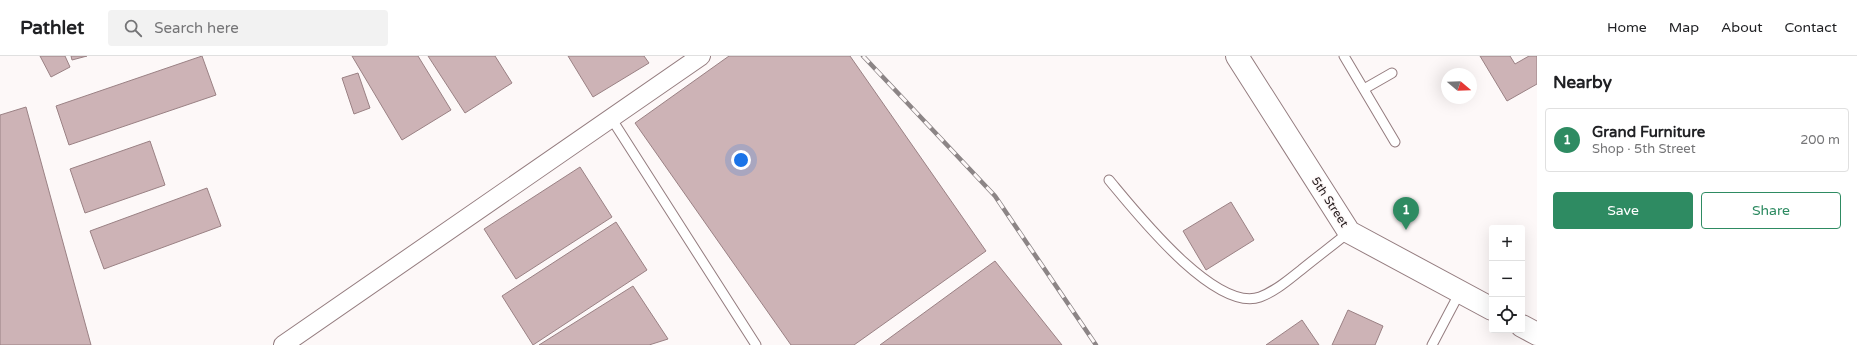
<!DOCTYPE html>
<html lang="en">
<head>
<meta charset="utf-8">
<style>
	body { margin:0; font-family:"Varela Round",sans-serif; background:#f2f2f2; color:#202124 }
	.controls { position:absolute; right:12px; bottom:12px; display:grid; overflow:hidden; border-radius:4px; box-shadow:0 4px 16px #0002 }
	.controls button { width:36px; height:36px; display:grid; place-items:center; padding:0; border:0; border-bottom:1px solid #e0e0e0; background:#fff; color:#202124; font:20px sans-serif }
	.compass { position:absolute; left:1441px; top:12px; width:36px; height:36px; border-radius:50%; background:#fff; box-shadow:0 4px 16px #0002; rotate:109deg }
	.you { position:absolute; left:741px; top:104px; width:14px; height:14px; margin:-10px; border:3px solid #fff; border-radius:50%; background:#1a73e8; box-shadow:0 0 0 6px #1a73e833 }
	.badge { display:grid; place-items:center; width:26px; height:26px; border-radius:50%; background:#2e8b62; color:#fff; font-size:13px; font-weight:700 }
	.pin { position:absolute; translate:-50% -33px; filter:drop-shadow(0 1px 2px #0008) }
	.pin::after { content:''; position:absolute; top:21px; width:14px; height:12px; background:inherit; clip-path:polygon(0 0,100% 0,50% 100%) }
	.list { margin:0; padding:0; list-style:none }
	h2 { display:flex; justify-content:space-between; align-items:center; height:52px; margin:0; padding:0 16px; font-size:17px }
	h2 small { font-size:13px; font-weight:400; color:#757577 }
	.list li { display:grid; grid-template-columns:26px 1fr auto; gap:12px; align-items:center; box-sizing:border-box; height:64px; margin:0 8px 8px; padding:0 8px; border:1px solid #e0e0e0; border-radius:4px }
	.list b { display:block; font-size:15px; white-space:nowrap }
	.list p { margin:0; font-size:13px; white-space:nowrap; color:#757577 }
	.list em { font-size:13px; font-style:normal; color:#757577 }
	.actions { display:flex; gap:8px; padding:12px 16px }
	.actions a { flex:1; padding:9px 0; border:1px solid #2e8b62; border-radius:4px; text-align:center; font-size:14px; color:#2e8b62 }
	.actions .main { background:#2e8b62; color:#fff }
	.icon { flex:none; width:22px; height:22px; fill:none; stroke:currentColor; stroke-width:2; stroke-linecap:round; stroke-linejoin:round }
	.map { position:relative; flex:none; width:1537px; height:289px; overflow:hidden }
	header { display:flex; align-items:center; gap:24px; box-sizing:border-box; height:56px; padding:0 20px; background:#fff; border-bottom:1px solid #e0e0e0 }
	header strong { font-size:19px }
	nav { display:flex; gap:22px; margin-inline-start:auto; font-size:14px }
	.search { width:280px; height:36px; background:#f2f2f2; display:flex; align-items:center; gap:10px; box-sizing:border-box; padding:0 14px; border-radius:4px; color:#757577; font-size:15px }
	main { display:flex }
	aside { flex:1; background:#fff }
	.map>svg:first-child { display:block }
</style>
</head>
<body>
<header>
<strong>Pathlet</strong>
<div class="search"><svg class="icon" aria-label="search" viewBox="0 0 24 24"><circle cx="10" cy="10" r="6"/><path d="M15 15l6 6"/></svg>Search here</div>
<nav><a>Home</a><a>Map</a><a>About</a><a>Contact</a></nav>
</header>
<main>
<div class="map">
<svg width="1537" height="289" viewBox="0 0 1537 289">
	<rect width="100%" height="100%" fill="#fdf8f8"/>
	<path fill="#cdb3b6" stroke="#9a8184" d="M40,0H65L70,11L51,21Z
		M71,0H87L72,4Z
		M202,0L216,39L69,89L56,50Z
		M352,0H418L451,54L402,84Z
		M428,0H495L512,27L465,57Z
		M568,0H644L649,7L593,41Z
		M729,0H850L986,195L854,289H791L635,67Z
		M1480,0H1510L1515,8L1529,0H1537V28L1507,45Z
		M358,17L370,52L354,58L342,22Z
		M26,51L91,289H0V59Z
		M150,85L165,129L85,157L70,113Z
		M580,111L612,161L516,223L484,173Z
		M207,132L221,170L104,213L90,175Z
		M1231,146L1254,184L1206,214L1183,175Z
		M616,166L647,214L533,289L502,240Z
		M995,205L1062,289H880Z
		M633,230L668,283L649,289H539Z
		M1348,254L1383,270L1375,289H1332Z
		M1302,264L1319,289H1266Z"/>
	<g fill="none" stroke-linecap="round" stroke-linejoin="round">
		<defs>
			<path id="service" d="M1344,0L1395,86
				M1364,33L1392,17
				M611,62L756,289
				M1109,124C1135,155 1215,257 1260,241C1276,235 1288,224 1301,214C1317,201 1333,189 1349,176
				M1432,289L1460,236"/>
			<path id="minor" d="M283,289L701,0"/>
			<path id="tertiary" d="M1237,0L1349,176L1492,253
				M1522,270L1537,278"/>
		</defs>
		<use href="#service" stroke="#947c7f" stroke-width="11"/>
		<use href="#minor" stroke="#947c7f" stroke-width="20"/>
		<use href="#tertiary" stroke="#947c7f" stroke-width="24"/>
		<use href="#service" stroke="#fff" stroke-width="9"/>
		<use href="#minor" stroke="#fff" stroke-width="18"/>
		<use href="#tertiary" stroke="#fff" stroke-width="22"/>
		<defs>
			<path id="rail" d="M863,0L995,140L1096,289"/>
		</defs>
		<use href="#rail" stroke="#8c8586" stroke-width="4.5"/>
		<use href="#rail" stroke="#fdf8f8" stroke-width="3" stroke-dasharray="9" stroke-linecap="butt"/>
	</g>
	<g text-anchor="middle" stroke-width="3" stroke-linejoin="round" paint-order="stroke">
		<g font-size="12" fill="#241b1c" stroke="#fdf8f8">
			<text transform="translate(1330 146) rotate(57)" y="4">5th Street</text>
		</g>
	</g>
</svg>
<div class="controls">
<button>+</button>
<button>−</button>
<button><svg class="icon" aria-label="locate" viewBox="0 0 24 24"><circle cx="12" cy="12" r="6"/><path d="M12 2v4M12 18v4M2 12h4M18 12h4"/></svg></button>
</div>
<svg class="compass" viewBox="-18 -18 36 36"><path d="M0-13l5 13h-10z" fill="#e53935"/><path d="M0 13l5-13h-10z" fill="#757577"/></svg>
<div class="you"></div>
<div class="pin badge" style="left:1406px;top:174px">1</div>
</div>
<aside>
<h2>Nearby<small></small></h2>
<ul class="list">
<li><span class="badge">1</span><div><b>Grand Furniture</b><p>Shop · 5th Street</p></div><em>200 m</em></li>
</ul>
<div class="actions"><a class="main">Save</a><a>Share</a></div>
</aside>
</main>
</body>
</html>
